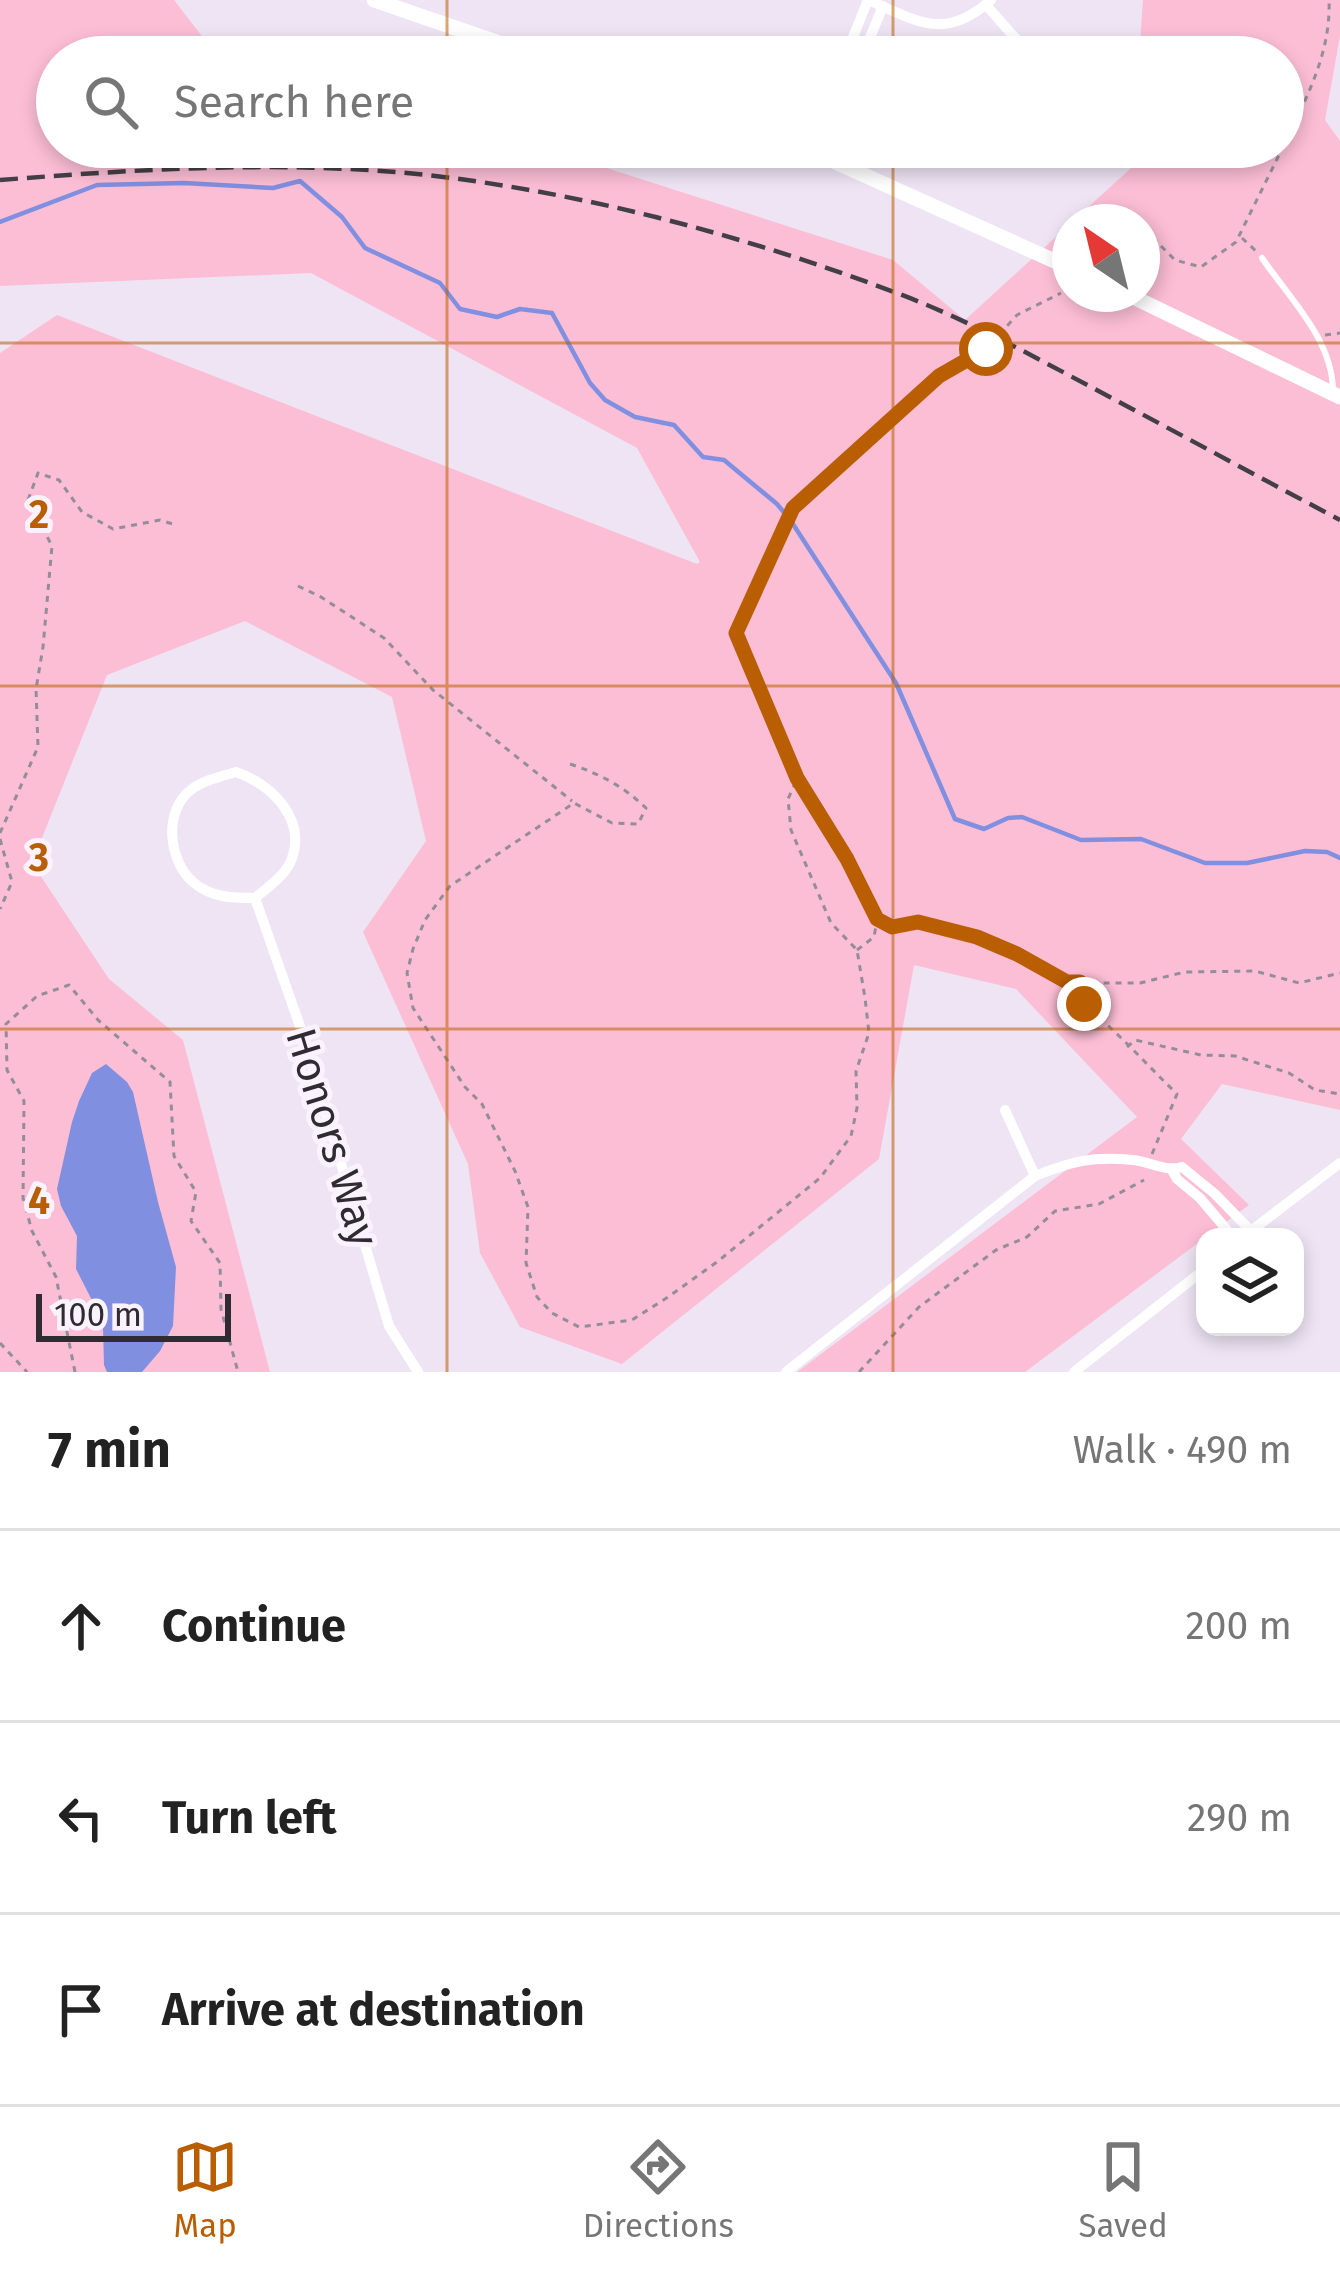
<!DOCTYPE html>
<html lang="en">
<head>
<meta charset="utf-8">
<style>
	body { margin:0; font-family:"Fira Sans",sans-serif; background:#f2f2f2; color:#222 }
	.controls { position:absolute; right:36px; bottom:36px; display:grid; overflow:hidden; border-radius:24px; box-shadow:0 6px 18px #0003 }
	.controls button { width:108px; height:108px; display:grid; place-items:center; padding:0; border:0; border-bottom:3px solid #e0e0e0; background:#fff; color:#222; font:60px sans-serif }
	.compass { position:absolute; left:1052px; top:204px; width:108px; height:108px; border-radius:50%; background:#fff; box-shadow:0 6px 18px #0003; rotate:325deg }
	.scale { position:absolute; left:36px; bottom:30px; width:195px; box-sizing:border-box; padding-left:12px; border:6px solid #2f2b31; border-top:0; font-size:33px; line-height:42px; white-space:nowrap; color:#2f2b31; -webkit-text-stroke:9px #fbf2ff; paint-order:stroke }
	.stop { position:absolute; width:36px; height:36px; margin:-27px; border:9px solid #b95e02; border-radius:50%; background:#fff }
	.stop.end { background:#b95e02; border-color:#fff; box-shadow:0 3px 12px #0008 }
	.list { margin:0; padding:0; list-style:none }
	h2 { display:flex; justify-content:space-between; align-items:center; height:156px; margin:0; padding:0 48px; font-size:51px }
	h2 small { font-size:39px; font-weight:400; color:#767676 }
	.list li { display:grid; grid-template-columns:78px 1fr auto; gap:36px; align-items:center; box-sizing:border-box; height:192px; padding:0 48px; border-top:3px solid #e0e0e0 }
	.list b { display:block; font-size:45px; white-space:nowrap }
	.list em { font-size:39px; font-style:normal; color:#767676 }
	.icon { flex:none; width:66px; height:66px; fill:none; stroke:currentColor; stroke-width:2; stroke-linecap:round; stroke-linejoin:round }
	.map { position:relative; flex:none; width:1340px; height:1372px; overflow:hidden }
	.search { position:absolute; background:#fff; box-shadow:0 6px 18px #0003; left:36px; right:36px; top:36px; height:132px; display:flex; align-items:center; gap:30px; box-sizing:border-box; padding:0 42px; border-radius:66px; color:#767676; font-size:45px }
	.sheet { height:732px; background:#fff }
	nav { display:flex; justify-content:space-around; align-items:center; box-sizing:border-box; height:168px; border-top:3px solid #e0e0e0; background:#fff; font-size:33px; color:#767676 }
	nav a { display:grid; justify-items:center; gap:6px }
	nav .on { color:#b95e02 }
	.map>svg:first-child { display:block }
</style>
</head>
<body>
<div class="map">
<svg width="1340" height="1372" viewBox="0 0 1340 1372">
	<rect width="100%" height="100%" fill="#eee4f4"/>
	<path fill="#fcbed5" d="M0,0H174L218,57H57V147H560L566,155L893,260L965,320L1070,224V294H1142V222H1072L1131,168L1133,147H1283V57H1139L1143,0H1340V36L1325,120L1340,141V1110L1222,1084L1181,1139L1249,1205L1025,1372H797L1137,1117L1016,989L914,965L879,1159L622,1364L520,1327L480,1253L468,1164L363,932L426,841L392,697L245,621L107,675L32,863L109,979L183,1040L270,1372H0V353L57,315L697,564L700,562L637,448L311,273L0,286Z"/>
	<path fill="#818fe0" d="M106,1064L127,1082L133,1092L158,1202L176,1267L173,1326L160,1351L142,1372H107L104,1365L103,1328L97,1310L76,1269L77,1236L61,1206L57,1189L72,1122L79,1101L92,1073Z"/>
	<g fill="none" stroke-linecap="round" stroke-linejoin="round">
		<path stroke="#818fe0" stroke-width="4.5" d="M0,222L97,185L184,183L273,188L300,181L342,217L365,248L440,283L460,309L497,317L520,309L552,313L590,383L605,400L635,417L674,425L703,457L724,460L777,504L791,521L896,683L955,819L984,829L1008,818L1022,817L1081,840L1141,839L1205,863H1247L1305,851L1327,852L1340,858"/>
		<path stroke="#948d98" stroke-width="3" stroke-dasharray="6 6" stroke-linecap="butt" d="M1284,145C1306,98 1331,54 1329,0
			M1142,235L1149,234L1175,260L1201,267L1236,242L1283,147
			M1242,238L1257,252
			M1325,335L1340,333
			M298,586L321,597L384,638L433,690L572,801
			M570,764C600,774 623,786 646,808L638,824L612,823L574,803L450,886L425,920L413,949L407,973L413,1008L465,1087L482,1104L515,1171L528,1207L526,1263L537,1297L552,1313L579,1327L632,1320L668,1297L717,1262L820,1178L851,1136L857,1108L856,1071L869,1033L865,998L857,950L831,923L791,830L788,799L797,779L847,859L877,919L892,927L918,922L978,937L1017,954L1068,982L1080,983
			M796,777L736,633L793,508L939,376L986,349L1017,315L1061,293
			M0,833L38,747L36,689L43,647L52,546L28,500L38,473L59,480L82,512L113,529L160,520L176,525
			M0,839L12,882L0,909
			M857,950L874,937L877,920
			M1127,1047L1135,1040L1201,1055L1235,1056L1289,1073L1315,1090L1340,1094
			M1152,1154L1177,1094C1146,1064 1117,1031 1083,1004L1080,983H1140L1185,972L1255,971L1299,983L1340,973
			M0,1343L27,1372
			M75,1372L56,1277L32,1231L23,1198L24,1101L7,1070L6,1024L37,996L69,985L98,1020L170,1082L174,1156L196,1192L191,1221L220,1263L221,1309L238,1372
			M859,1372L919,1307L996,1250L1027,1237L1055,1211L1099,1204L1144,1180"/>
		<path stroke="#fff" stroke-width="6" d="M1262,258C1290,299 1332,339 1333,390"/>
		<path stroke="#fff" stroke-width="10" d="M986,5L1032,57
			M845,57L868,0C919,22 945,41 991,0
			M862,57L883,6
			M236,772C272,784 309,821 290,863C283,877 267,888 255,898C233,898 211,898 193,882C168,860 163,810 192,789C204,780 222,776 236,772Z
			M255,898L302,1032L389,1326L418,1372
			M1005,1110L1035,1176
			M1172,1170L1177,1179L1200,1198L1233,1237
			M1243,1237L1340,1163
			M786,1372L1035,1176C1073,1161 1092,1156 1133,1160C1151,1162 1165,1172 1182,1167L1215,1194L1251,1231
			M1074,1372L1205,1269"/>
		<path stroke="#fff" stroke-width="15" d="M374,0L540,57
			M802,147L1070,268
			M1127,294L1340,397"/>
		<path stroke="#433f46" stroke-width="4.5" stroke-dasharray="18 9" stroke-linecap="butt" d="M0,180C142,169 285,160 427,175C586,193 745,236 894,292C962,317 1027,353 1091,387C1174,431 1257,476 1340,520"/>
	</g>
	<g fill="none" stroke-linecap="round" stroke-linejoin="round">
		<path stroke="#b95e02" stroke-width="15" d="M986,349L939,376L793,508L736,633L797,778L847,859L877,919L892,927L918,922L977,937L1017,954L1067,982H1080L1084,1004"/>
	</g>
	<path fill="none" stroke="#b95e02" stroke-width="3" stroke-opacity="0.55" d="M447,0V57M893,0V57M447,147V1372M893,147V1372M0,343H1340M0,686H1340M0,1029H1340"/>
	<g text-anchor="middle" stroke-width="10" stroke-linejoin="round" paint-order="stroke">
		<g font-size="42" fill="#2f2b31" stroke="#fbf2ff">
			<text transform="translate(333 1137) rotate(73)" y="15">Honors Way</text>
		</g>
	</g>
	<g font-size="39" text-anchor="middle" font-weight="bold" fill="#b95e02" stroke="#fbf2ff" stroke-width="10" stroke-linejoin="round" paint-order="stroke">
		<text x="39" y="528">2</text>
		<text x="39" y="871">3</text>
		<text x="39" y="1214">4</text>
	</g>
</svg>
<div class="controls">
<button><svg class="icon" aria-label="layers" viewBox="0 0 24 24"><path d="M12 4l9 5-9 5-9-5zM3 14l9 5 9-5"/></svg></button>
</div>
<svg class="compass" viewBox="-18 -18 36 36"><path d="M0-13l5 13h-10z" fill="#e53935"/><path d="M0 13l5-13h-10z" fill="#767676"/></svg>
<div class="scale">100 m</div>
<div class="stop" style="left:986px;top:349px"></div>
<div class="stop end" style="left:1084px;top:1004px"></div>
<div class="search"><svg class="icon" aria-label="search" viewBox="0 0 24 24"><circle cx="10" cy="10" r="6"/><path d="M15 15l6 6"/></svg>Search here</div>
</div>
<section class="sheet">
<h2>7 min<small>Walk · 490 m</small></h2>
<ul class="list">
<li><svg class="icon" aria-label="ahead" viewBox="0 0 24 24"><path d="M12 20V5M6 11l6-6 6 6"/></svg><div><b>Continue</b></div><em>200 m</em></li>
<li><svg class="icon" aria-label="left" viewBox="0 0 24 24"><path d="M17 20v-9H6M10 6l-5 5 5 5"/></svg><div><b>Turn left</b></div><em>290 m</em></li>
<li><svg class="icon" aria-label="arrive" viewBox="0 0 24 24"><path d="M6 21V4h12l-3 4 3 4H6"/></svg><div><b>Arrive at destination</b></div></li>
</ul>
</section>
<nav>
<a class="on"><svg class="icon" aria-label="map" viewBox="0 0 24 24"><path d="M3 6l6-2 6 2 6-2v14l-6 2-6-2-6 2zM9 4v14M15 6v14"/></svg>Map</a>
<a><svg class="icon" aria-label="directions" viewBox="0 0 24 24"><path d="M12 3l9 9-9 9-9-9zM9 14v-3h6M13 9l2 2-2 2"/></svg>Directions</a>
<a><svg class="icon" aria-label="saved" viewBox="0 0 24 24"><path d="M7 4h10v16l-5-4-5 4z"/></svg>Saved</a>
</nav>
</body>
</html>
